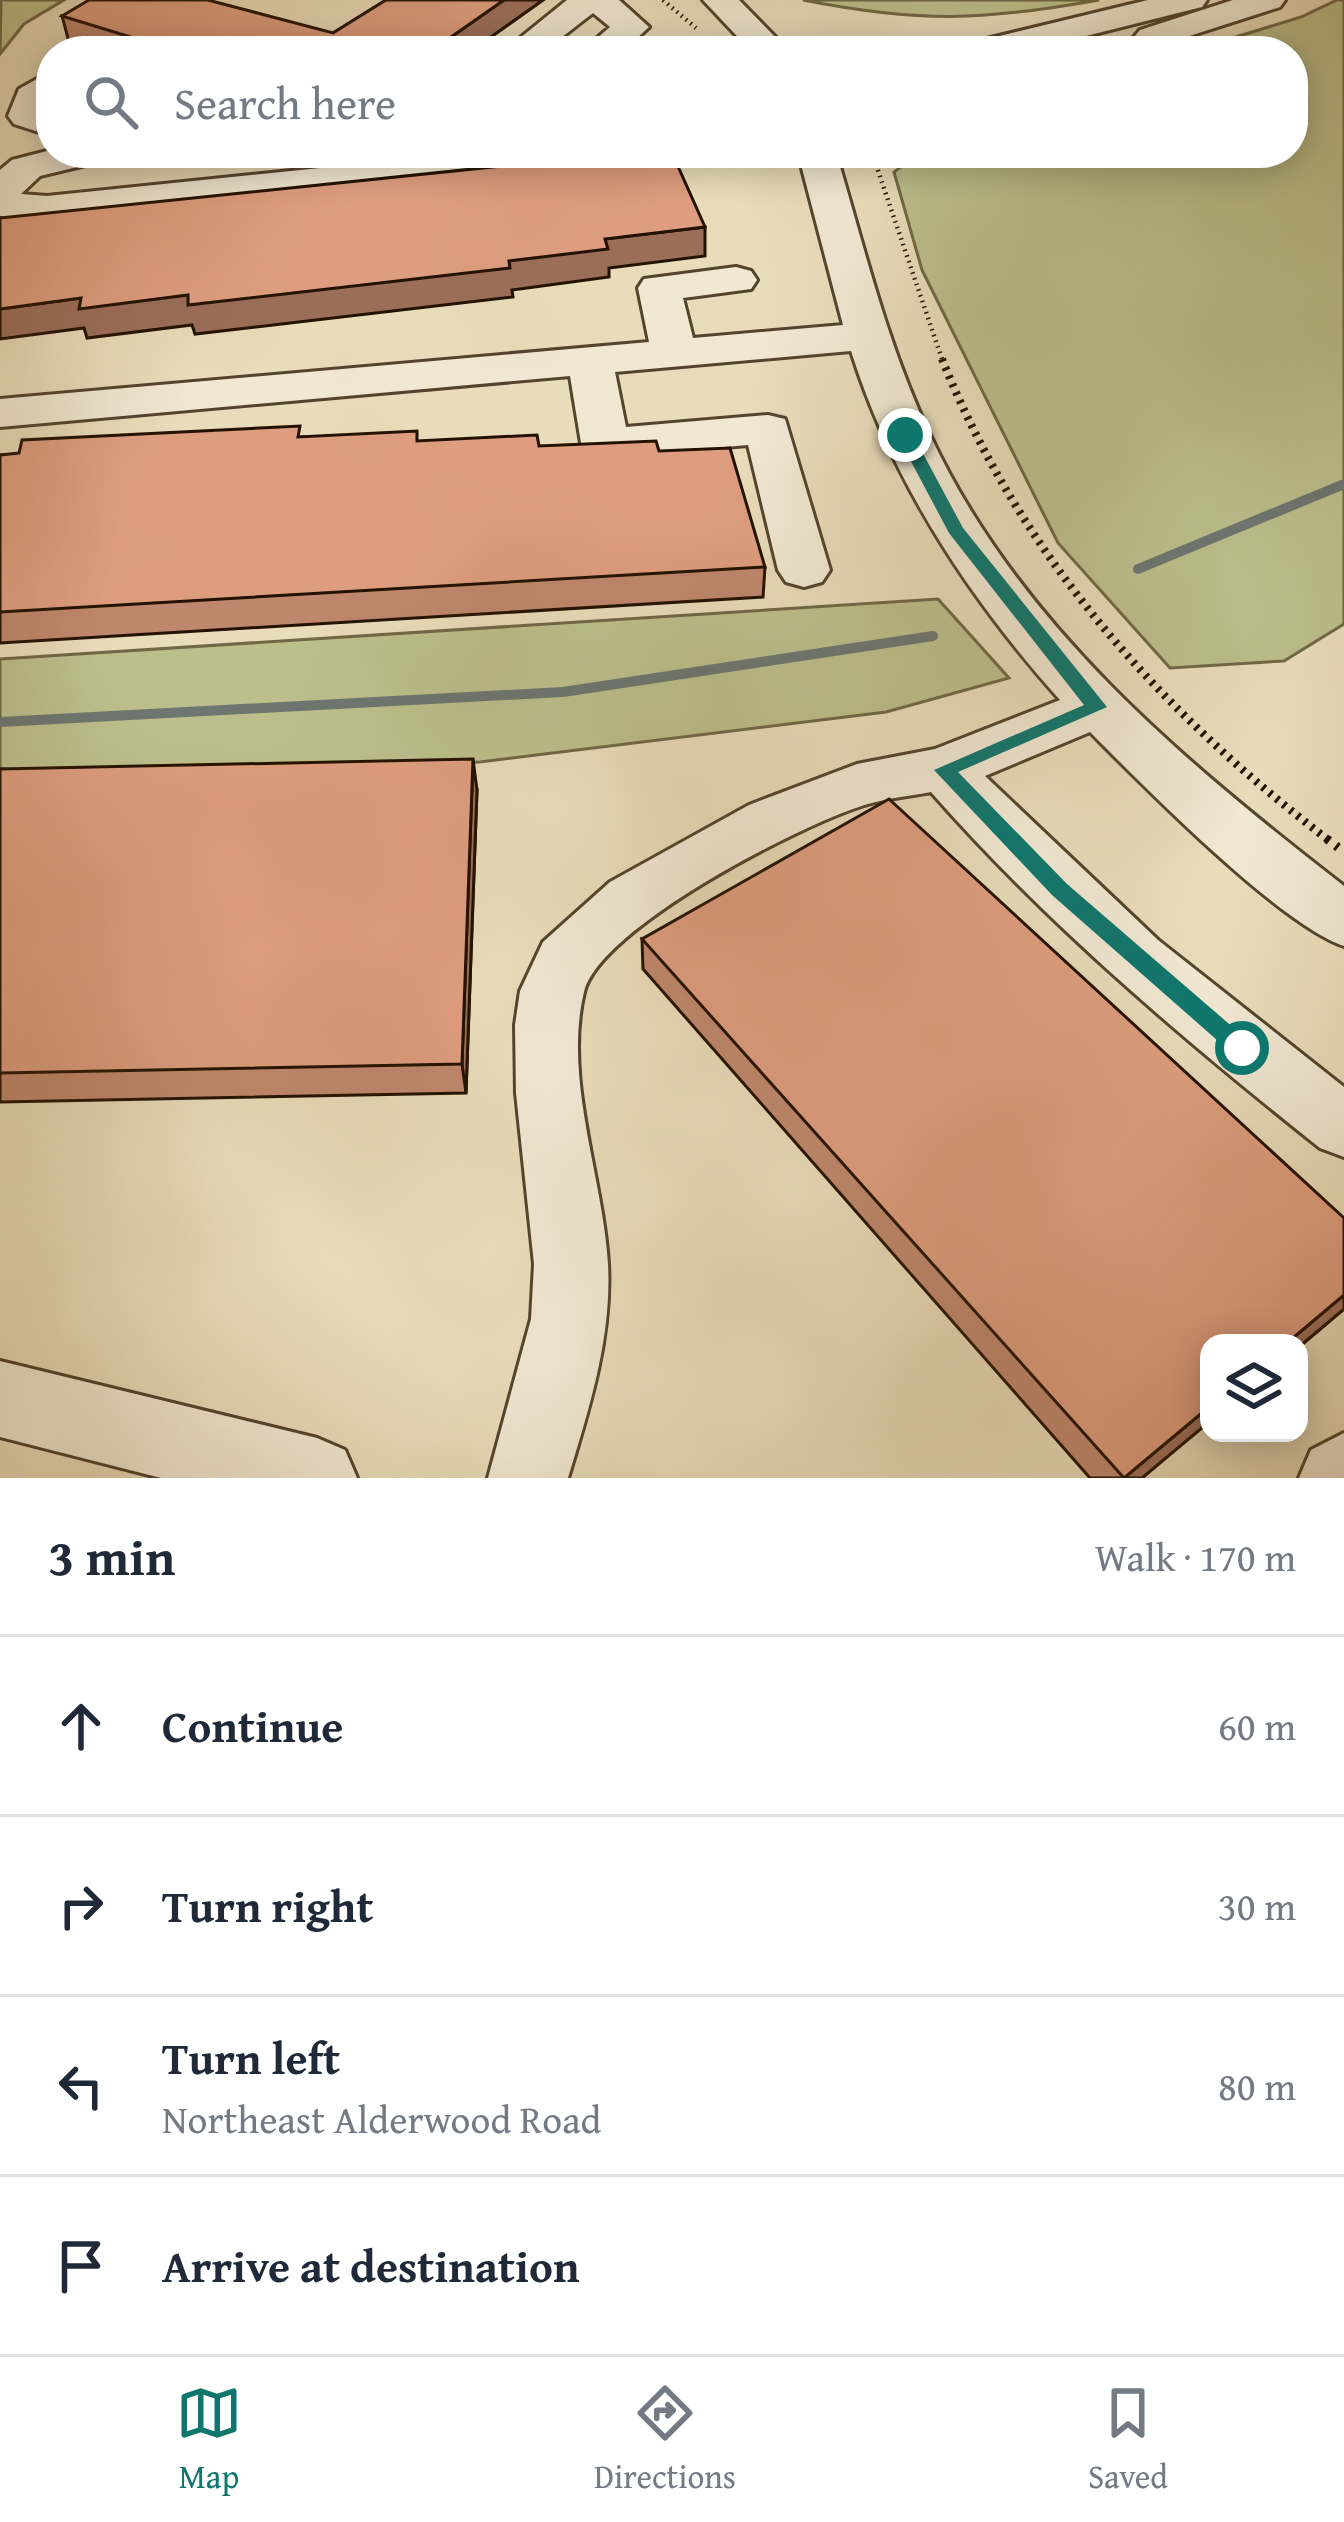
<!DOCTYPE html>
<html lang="en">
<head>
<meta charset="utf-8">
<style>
	body { margin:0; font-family:"Gentium Book Plus",serif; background:#f6f6f7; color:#1f2937 }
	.controls { position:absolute; right:36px; bottom:36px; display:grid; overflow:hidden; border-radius:24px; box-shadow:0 6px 30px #0003 }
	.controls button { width:108px; height:108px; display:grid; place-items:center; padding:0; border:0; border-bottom:3px solid #e0e1e3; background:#fff; color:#1f2937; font:60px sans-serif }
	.stop { position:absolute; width:36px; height:36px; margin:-27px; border:9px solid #0f766e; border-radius:50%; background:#fff }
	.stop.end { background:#0f766e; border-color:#fff; box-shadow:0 3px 12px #0008 }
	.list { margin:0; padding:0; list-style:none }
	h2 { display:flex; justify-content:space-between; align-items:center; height:156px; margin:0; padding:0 48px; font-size:51px }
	h2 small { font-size:39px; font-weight:400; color:#747a83 }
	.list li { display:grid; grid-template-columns:78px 1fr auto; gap:36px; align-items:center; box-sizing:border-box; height:180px; padding:0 48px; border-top:3px solid #e0e1e3 }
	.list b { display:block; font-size:45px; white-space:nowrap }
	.list p { margin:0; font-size:39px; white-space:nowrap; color:#747a83 }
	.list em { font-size:39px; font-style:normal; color:#747a83 }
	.icon { flex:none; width:66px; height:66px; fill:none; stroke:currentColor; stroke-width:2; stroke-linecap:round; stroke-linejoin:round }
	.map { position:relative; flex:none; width:1344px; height:1478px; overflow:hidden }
	.search { position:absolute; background:#fff; box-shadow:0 6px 30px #0003; left:36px; right:36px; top:36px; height:132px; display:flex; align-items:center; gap:30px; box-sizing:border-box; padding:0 42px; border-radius:48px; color:#747a83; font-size:45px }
	.sheet { height:876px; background:#fff }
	nav { display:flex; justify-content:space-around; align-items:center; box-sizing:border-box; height:168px; border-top:3px solid #e0e1e3; background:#fff; font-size:33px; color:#747a83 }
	nav a { display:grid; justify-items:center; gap:6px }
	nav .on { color:#0f766e }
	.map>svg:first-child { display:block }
</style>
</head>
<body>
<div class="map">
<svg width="1344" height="1478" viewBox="0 0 1344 1478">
	<rect width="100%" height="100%" fill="#e9dcba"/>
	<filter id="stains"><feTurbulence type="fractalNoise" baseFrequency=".00167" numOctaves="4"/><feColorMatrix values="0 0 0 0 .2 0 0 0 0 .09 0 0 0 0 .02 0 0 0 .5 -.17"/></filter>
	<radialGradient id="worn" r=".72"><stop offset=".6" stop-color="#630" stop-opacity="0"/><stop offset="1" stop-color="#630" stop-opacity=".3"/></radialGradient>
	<path fill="#bcbf8c" stroke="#706846" stroke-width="3" d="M1,0H64L24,24L0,54Z
		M803,0H1099C982,21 920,23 803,0Z
		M1337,0H1344V624L1284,661L1170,668L1058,543L922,270L894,172L920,153H1293V51H1190L1301,17Z
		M938,599L1009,678L886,712L480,762L0,783V659Z"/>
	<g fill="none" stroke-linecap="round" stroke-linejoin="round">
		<path stroke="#6d7671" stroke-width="10" d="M1138,569L1344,484
			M0,722L563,692L933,636"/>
		<defs>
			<path id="minor" d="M567,0H619L649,27L623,51H582L610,27L593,13L544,51H504Z
				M703,0H739L789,51H751Z
				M1148,0H1207L1202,7L1026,51H965L970,43Z
				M1233,0H1285L1280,7L1152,48L1134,37L1140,30Z
				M51,71V136L14,124L8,116L19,89Z
				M51,150L107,153L102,161L40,176L21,194L47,196L467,153H600L581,165L47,220L0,216V170L12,160Z
				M798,153H836C865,250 887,345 930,435C1018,624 1183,761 1344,886V946C1279,924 1143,785 1090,732L985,776L1158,940L1344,1087V1157L1320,1148C1182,1038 1048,925 931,792C910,796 888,798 868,804C805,822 600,927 584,992C563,1079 603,1177 608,1264C612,1337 589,1409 568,1478H488L531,1319L534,1264L516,1093L515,1025L520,991L543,942L610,882L749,805L857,764L935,749L1060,700C968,597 893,483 851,351L615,372L626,427L768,415L785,419L830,570L822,582L804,587L786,582L778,570L748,445L605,457L588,453L581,443L570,376L0,427V399L649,342L638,288L644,279L736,267L751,271L757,280L751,289L683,298L693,338L843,325Z
				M0,1361L317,1438L345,1450L357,1478H161L0,1437Z
				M1344,1433V1478H1299L1311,1450Z"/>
		</defs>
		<use href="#minor" stroke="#54442e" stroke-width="6"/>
		<path stroke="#231200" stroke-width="4.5" stroke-dasharray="1.5 4.5" stroke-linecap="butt" d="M663,0L696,28
			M872,153L943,362"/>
		<path stroke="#231200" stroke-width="8" stroke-dasharray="3 6" stroke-linecap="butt" d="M942,359C1022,559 1161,712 1331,842"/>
		<path stroke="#231200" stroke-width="9" stroke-dasharray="3 8" stroke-linecap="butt" d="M1327,839L1344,852"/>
		<use href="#minor" fill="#f1e8d2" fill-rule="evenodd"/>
	</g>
	<path fill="#bf876d" stroke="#231200" stroke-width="3" d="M386,0H543L471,51H97L69,42L62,16L333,33Z
		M302,437L659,451L765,567L763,597L0,643V455Z
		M0,769L477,790L466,1093L0,1102Z
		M642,939L1344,1309L1299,1347V1343L1142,1478H1090L643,969Z"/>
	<path fill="#9b6e59" stroke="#231200" stroke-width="3" d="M504,0H543L471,51H431Z
		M379,44L380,51H315Z
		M705,227V256L609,268V277L512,290L513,297L195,334L192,325L87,338L84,328L0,339V309L81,298L188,295L509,261L605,239Z
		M473,759L477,790L466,1093L462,1064Z
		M1344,1295V1309L1299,1347V1343H1287Z
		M1209,1407V1422L1142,1478H1124Z"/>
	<path fill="#de9d7f" stroke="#231200" stroke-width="3" d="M89,0H208L333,33L386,0H504L431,51H414L379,44L315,51H176L62,16Z
		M627,153H672L705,227L605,239L608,249L509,261L510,268L188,305V295L79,309L81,298L0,309V218Z
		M300,426L298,437L417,431V441L537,435L539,446L656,441L659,451L730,448L765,567L0,612V455L19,453L22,440Z
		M473,759L462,1064L0,1073V769Z
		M889,799L1344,1218V1295L1287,1343H1209V1407L1124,1478L642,939Z"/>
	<path fill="#0f766e" d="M905,430L913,435L963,528L1107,707L958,772L1067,884L1250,1042V1055H1234L1052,895L934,770L1084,705L949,533L897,435Z"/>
	<rect width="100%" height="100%" filter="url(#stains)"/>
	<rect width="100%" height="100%" fill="url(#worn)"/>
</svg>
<div class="controls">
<button><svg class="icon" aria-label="layers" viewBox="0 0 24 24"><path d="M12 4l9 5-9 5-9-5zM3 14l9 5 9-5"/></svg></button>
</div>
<div class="stop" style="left:1242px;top:1048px"></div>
<div class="stop end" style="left:905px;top:435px"></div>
<div class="search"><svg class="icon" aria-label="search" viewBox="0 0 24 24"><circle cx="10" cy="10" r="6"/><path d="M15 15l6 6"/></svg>Search here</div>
</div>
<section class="sheet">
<h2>3 min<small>Walk · 170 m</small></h2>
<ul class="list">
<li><svg class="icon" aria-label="ahead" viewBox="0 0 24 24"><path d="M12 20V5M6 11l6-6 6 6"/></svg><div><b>Continue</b></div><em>60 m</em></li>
<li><svg class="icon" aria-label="right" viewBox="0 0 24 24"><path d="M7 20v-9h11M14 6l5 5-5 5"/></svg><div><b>Turn right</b></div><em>30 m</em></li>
<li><svg class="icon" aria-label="left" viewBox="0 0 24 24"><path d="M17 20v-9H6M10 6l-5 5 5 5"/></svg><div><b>Turn left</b><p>Northeast Alderwood Road</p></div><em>80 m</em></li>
<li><svg class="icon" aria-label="arrive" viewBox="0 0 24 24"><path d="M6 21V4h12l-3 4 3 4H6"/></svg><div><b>Arrive at destination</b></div></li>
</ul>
</section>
<nav>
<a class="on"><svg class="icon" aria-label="map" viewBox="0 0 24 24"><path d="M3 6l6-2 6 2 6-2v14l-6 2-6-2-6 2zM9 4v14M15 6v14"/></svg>Map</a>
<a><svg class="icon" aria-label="directions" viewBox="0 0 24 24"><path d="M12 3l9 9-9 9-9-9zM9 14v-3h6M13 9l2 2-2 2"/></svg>Directions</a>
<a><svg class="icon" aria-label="saved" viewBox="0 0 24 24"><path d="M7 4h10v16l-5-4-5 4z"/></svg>Saved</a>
</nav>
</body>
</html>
